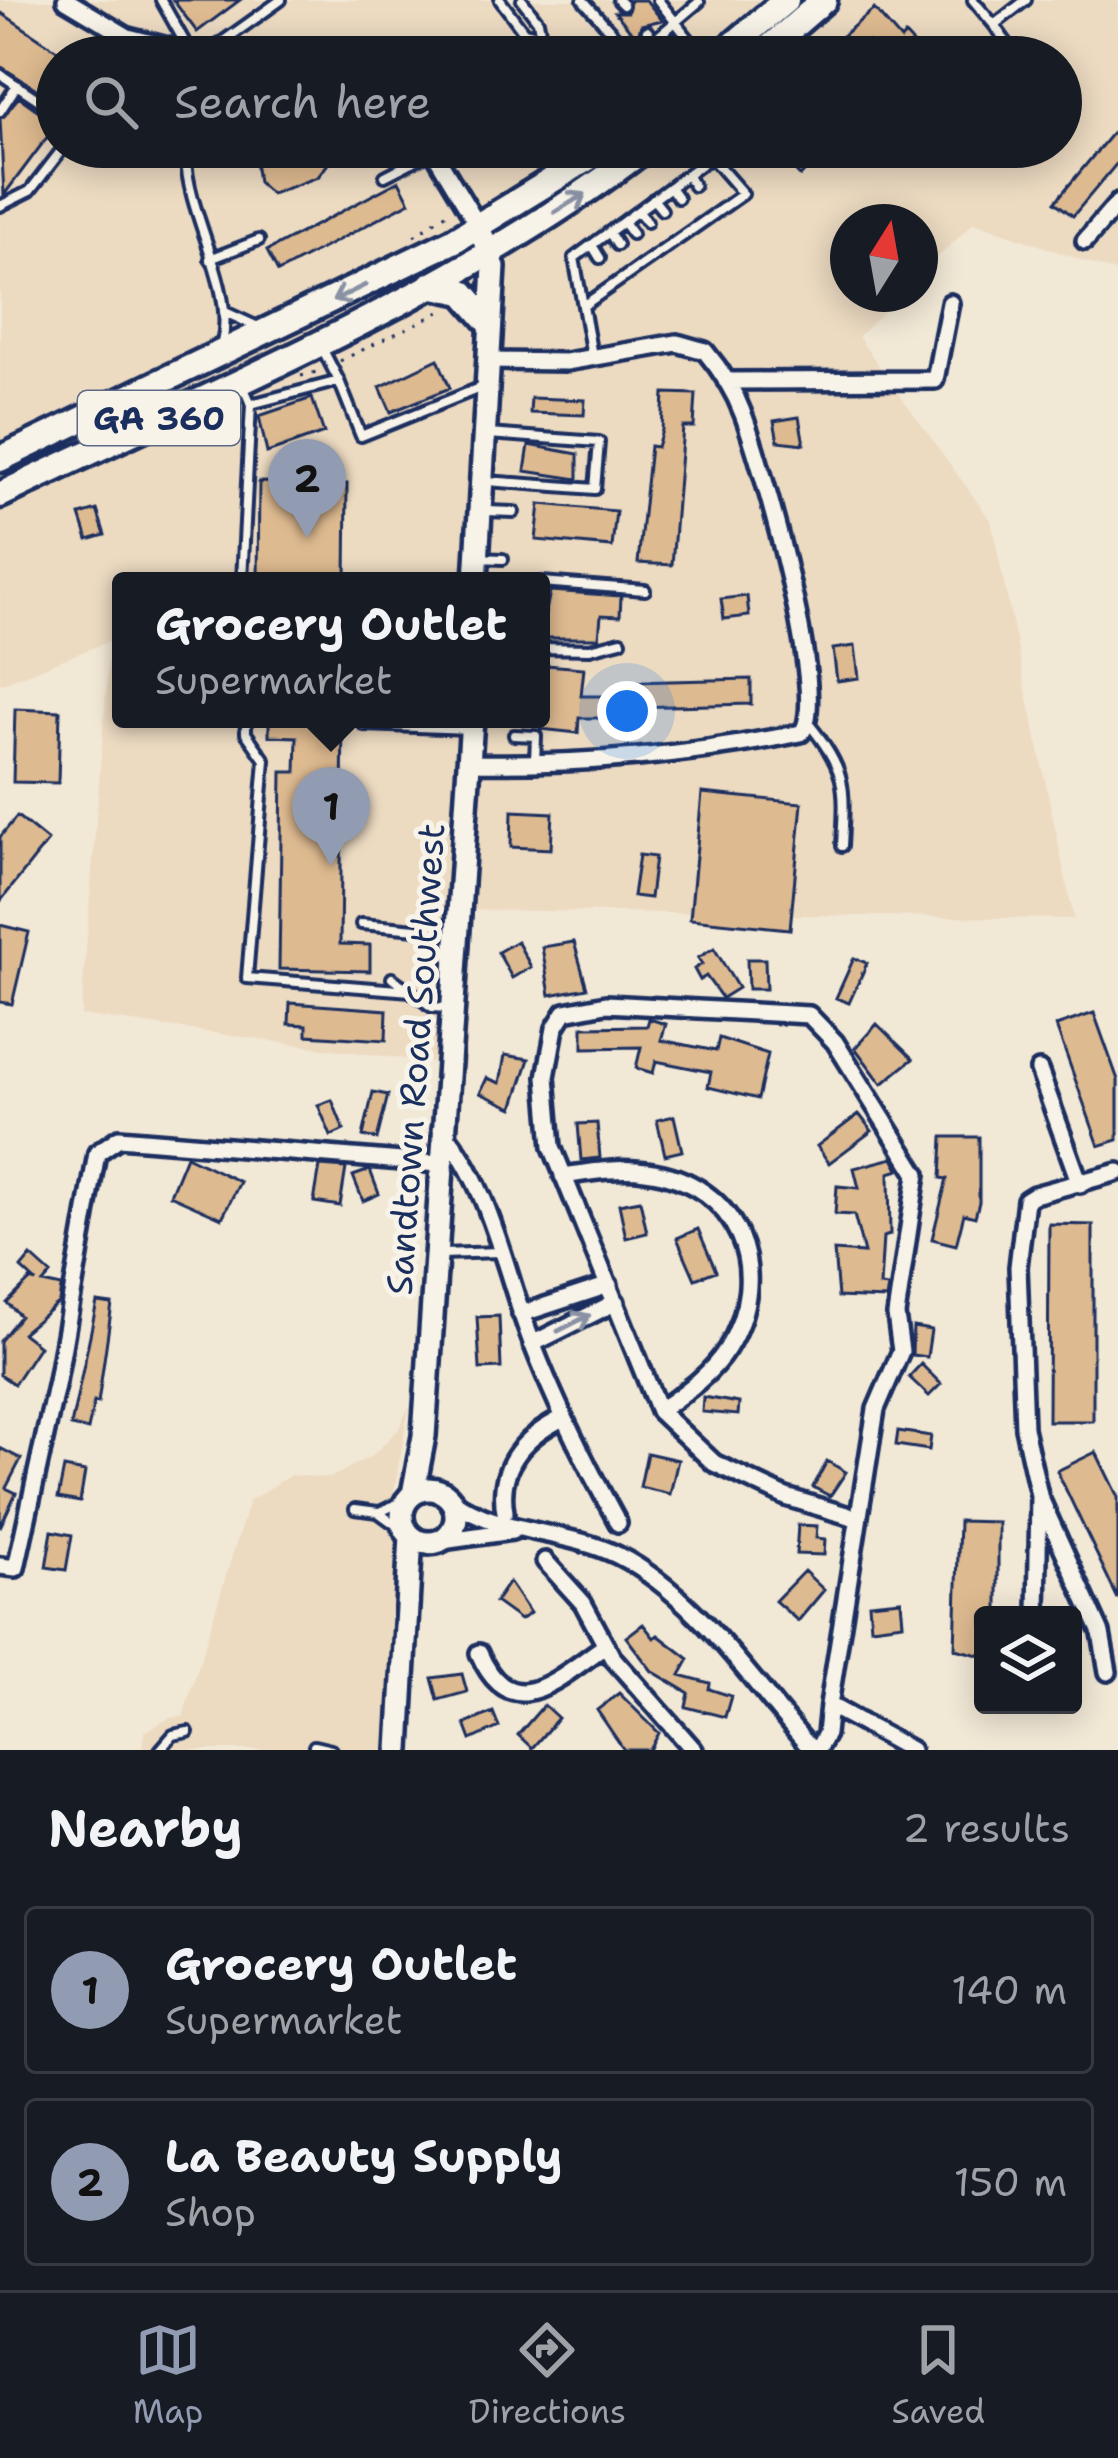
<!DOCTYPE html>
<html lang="en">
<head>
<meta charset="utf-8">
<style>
	body { margin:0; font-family:"Shantell Sans",sans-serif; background:#242831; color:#f1f3f6 }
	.controls { position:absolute; right:36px; bottom:36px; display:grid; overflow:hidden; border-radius:12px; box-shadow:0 6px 30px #0003 }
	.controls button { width:108px; height:108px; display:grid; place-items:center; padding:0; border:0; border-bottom:3px solid #363941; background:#171b24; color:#f1f3f6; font:60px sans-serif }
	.compass { position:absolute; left:830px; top:204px; width:108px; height:108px; border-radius:50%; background:#171b24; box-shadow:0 6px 30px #0003; rotate:11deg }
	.you { position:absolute; left:627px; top:711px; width:42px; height:42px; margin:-30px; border:9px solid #fff; border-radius:50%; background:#1a73e8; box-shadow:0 0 0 18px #1a73e833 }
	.badge { display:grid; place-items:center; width:78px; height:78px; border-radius:50%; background:#919bb2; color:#111; font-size:39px; font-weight:700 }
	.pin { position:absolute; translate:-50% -99px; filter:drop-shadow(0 3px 6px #0008) }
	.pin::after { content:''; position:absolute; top:63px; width:42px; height:36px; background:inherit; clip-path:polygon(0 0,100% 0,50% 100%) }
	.popup { position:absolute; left:112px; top:572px; width:438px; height:156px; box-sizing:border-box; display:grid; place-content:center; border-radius:12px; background:#171b24; filter:drop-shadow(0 3px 9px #0005); font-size:39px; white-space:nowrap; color:#9ea1a6 }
	.popup b { font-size:45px; color:#f1f3f6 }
	.popup::after { content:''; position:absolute; left:50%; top:100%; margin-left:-24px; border:24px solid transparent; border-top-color:#171b24 }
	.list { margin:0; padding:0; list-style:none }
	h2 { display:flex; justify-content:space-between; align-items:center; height:156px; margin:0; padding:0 48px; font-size:51px }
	h2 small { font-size:39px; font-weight:400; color:#9ea1a6 }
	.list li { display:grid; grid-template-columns:78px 1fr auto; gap:36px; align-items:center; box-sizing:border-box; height:168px; margin:0 24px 24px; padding:0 24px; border:3px solid #363941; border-radius:12px }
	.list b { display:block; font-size:45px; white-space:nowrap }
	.list p { margin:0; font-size:39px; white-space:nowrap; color:#9ea1a6 }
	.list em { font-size:39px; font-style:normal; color:#9ea1a6 }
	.icon { flex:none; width:66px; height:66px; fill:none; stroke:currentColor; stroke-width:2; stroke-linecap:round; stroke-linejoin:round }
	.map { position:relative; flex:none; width:1118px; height:1750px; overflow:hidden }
	.search { position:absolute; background:#171b24; box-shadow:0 6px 30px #0003; left:36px; right:36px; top:36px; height:132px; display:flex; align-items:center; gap:30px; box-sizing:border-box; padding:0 42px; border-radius:66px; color:#9ea1a6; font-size:45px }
	.sheet { height:540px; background:#171b24 }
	nav { display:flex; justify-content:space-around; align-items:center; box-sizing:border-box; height:168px; border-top:3px solid #363941; background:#171b24; font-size:33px; color:#9ea1a6 }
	nav a { display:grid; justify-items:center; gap:6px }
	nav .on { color:#919bb2 }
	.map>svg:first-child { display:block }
</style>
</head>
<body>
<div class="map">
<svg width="1118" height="1750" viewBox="0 0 1118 1750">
	<rect width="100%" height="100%" fill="#f2e8d6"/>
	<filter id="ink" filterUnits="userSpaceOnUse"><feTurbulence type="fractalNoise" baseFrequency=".00833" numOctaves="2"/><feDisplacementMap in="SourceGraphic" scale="24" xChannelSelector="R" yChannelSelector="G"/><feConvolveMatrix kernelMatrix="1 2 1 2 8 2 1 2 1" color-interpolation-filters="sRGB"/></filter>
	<g filter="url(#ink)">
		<path fill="#ecdac1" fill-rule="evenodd" d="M0,0H1118V273L974,222L920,275V222H848V294H901L858,337L991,521L1074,919L474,910L465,1067L81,1015L110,641L0,684ZM57,57H1061V147H57ZM121,581H541V719H121Z
			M409,1407L393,1496L392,1531L403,1546L386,1750H142L144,1732L170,1718L183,1717L249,1501L291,1475L330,1478L372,1456L398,1430Z"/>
		<path fill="#deba90" stroke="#1b2f5e" stroke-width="3" d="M173,0H240L197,32Z
			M630,0H646L662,20L641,25L637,39L615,12H628Z
			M874,9L901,40L905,35L926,57H883L868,42L850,57H817Z
			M0,12L57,50V102L0,66Z
			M19,97L57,124L4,195L0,119Z
			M1118,126V162L1073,216L1055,202Z
			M280,147H357L330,161L318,177L271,194L258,182L255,161Z
			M772,147H829L800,176Z
			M399,181L410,202L278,272L267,251Z
			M438,359L450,388L391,412L380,387Z
			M664,393L696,394L694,427H683L672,565L638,563L650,446L657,447L662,430Z
			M312,398L324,433L267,453L259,416Z
			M531,398L585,400L584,415L530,413Z
			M799,417L804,444L778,441L774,421Z
			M529,445L578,454V479L525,471Z
			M259,482L347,484L346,581H258Z
			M540,504L616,511L612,547L536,540Z
			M97,510L105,535L88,540L80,515Z
			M550,591L621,596L620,616L601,615L599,638H541Z
			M747,596L749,616L724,619L721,599Z
			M855,646L859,678L837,681L833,649Z
			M546,665L584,668L581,696H614L613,718H579L578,733L540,729Z
			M751,679V704L631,707V682Z
			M15,709L60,711L58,783L13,782Z
			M269,719H343L340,944L370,945V971L279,969L282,772H296L297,737L269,736Z
			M702,793L802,803L790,929L690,919Z
			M512,811L553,813L551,849L511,847Z
			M17,816L48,841L0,902V837Z
			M639,855L655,857L650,898L633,896Z
			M0,925L29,932L12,1004L0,1002Z
			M517,941L531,967L512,978L498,952Z
			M574,942L587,988L550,995L542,947Z
			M714,948L738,988L722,998L706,976L700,980L694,969L702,964L698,958Z
			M854,958L867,963L849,1003L836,998Z
			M747,959H765L766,989H748Z
			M290,1003L387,1010L386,1040L307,1035V1025L289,1024Z
			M1094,1013L1118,1080V1140L1099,1146L1056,1026Z
			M649,1019L666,1024L661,1040L716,1051L719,1038L768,1054L758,1099L708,1087L711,1072L656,1061L653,1073L636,1068L641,1047L583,1048V1027L647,1026Z
			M877,1024L913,1059L882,1084L855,1048Z
			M505,1055L529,1059L513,1108L480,1093L487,1078L500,1083Z
			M373,1092L388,1095L377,1139L363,1136Z
			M332,1100L344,1130L331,1136L318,1105Z
			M859,1114L872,1131L829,1163L817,1146Z
			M674,1116L682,1151L665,1155L657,1120Z
			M597,1123L600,1158L581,1160L578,1124Z
			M943,1137H979V1202L975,1217L964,1214L956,1245L932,1239L947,1179L941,1178Z
			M186,1156L240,1182L222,1218L170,1195Z
			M893,1158L899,1170L889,1173L890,1235L883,1237L880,1286L888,1287L886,1299L838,1297L834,1251L864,1253L854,1215L835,1214L837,1186L859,1188L854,1168Z
			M320,1166L346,1168L340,1206L314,1202Z
			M370,1170L379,1194L363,1201L353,1176Z
			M640,1200L647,1233L626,1238L619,1204Z
			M1049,1224L1093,1225V1421H1048Z
			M698,1229L716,1271L695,1279L677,1238Z
			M31,1256L51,1274L43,1283L61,1287L59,1302L22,1333L39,1346L14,1384L0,1375V1341L20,1316L7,1303L30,1280L36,1282L21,1268Z
			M97,1302L112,1304L98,1403L94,1402L88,1430L71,1426Z
			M499,1316L501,1368L480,1369L477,1317Z
			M913,1327L931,1330L927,1357L912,1355Z
			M921,1364L941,1384L929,1396L909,1377Z
			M703,1397L739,1403L738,1415L702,1412Z
			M898,1431L931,1436L929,1450L896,1445Z
			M0,1448L21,1459L6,1488L16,1493L0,1527Z
			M1096,1452L1118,1497V1599L1057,1471Z
			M647,1453L678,1460L670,1494L640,1487Z
			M827,1461L846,1472L830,1496L813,1487Z
			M64,1468L85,1472L80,1502L58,1498Z
			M959,1521L998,1522V1615H983V1656L955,1649Z
			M798,1525L817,1526L816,1538L825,1539L824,1555L796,1554Z
			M52,1531L72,1535L66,1570L46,1567Z
			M804,1571L824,1590L798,1621L775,1601Z
			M509,1582L530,1613L520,1620L495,1602Z
			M901,1600L903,1623L871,1627L869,1603Z
			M643,1624L654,1638L658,1635L689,1659L680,1675L710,1683L709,1689L731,1696L725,1717L686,1707L689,1693L652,1671L626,1637Z
			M462,1674L467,1692L438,1700L432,1678Z
			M619,1693L659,1733L650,1750H624L597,1710Z
			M544,1705L558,1718L532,1748L518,1735Z
			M493,1712L499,1727L471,1740L465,1724Z"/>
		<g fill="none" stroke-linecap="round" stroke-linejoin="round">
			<defs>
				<path id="lane" d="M161,0L193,57
					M500,0L524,32L541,36
					M522,0L538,21L541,36
					M583,0L634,57
					M618,0L623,5
					M658,0L703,57
					M973,0L994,25L1026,0
					M994,25L1017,57
					M647,31L654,40L699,2
					M201,57L281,0
					M392,57L414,54
					M514,57L540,37
					M800,57L803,54
					M0,74L57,112
					M0,111L17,85
					M551,152L564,171
					M186,159C188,216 236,289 222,343
					M687,175L694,186
					M385,176L432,152
					M670,187L678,198
					M653,199L662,210
					M0,206L30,191L64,147
					M638,211L647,222
					M623,222L632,234
					M609,232L617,245
					M592,245L600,258
					M210,259L259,240
					M583,306L574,258L711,157
					M225,312L260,328
					M322,348L339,381
					M592,356L583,306L743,194L702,147
					M251,404L339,381L361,436L482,387
					M487,481L595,489L599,442L488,434
					M486,511L514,512
					M478,558L503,559
					M242,581L251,404L243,386
					M541,582L645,590
					M541,648L590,649L621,641
					M246,719V733L265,760L247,978L411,991
					M809,724C848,771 845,788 842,846
					M364,725L470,729
					M514,735L536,736L535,762
					M361,924L416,929
					M392,978L432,1007L447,1008
					M442,1254L499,1252
					M355,1509L378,1512L407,1533
					M380,1512L407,1499
					M314,1746L331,1750
					M160,1750L173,1735L188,1732"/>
				<path id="street" d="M66,0L128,37L172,48
					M431,147L479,227
					M1085,241L1118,203
					M726,381L935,380L950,303
					M470,763C581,765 693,755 801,733C832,705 760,458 743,414C734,390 721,370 705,351L677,343L566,362L487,361
					M1039,1070L1080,1184
					M441,1129C490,1184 505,1272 531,1340C555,1403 585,1463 618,1523
					M563,1176C591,1172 618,1167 646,1171C739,1183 775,1272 727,1349C710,1376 684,1393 659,1411
					M521,1314L609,1285
					M532,1344L616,1302
					M1040,1498L1101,1633L1108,1672
					M452,1500C501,1535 563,1529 617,1555C697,1595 753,1684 812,1750
					M505,1512C497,1466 524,1437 563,1418
					M442,1541L512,1531
					M545,1561L583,1603L612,1657L694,1750
					M0,1566L16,1568L57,1381L97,1153L119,1138L439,1164
					M1037,1615L1039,1495L1024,1428L1018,1267L1026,1200L1034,1195L1118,1172
					M479,1653C511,1728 559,1677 605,1646
					M829,1705L876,1409L901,1351L896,1315L917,1174L835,1042L809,1015L606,1004L565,1012L555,1028L546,1077L552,1147L659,1411L714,1463L786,1497L856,1518
					M817,1750L826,1734L829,1705L911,1750"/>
				<path id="secondary" d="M476,581L494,267L479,227
					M402 1516a27 27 0 1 1 54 0a27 27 0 1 1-54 0Z
					M413,1494L424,1436L472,719
					M399,1750L411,1536"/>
				<path id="primary" d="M719,57L786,0
					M758,57L824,0
					M430,285L463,292L489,322
					M0,459L453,241L606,147
					M0,495C219,389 453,296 647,147"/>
			</defs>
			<use href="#lane" stroke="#1b2f5e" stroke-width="16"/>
			<use href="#street" stroke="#1b2f5e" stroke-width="24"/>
			<use href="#secondary" stroke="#1b2f5e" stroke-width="30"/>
			<use href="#primary" stroke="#1b2f5e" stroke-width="33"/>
			<path stroke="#1b2f5e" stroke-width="3" stroke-dasharray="3 9" stroke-linecap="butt" d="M414,236L450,211
				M340,361L444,310
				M301,376L320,371"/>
			<use href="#lane" stroke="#f7f3e8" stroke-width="8"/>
			<use href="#street" stroke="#f7f3e8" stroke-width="15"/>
			<use href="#secondary" stroke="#f7f3e8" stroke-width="21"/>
			<use href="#primary" stroke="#f7f3e8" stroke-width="24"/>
		</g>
		<defs><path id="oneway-shaft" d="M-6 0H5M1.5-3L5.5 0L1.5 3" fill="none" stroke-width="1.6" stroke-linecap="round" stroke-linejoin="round" transform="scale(3)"/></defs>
		<g stroke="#8991a3">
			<use href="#oneway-shaft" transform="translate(570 203) rotate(-31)"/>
			<use href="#oneway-shaft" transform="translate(349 293) rotate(154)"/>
			<use href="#oneway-shaft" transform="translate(574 1323) rotate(-27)"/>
		</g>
	</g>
	<g text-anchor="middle" stroke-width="10" stroke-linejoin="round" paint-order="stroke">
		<rect fill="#f7f3e8" stroke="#5d6a87" stroke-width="3" x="78" y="391" width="162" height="54" rx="9"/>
		<g font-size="33" font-weight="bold" fill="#1b2f5e">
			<text x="159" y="430">GA 360</text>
		</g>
		<g font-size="36" fill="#1b2f5e" stroke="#f7f3e8">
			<text transform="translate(415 1059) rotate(-86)" y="13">Sandtown Road Southwest</text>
		</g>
	</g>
</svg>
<div class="controls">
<button><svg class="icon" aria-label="layers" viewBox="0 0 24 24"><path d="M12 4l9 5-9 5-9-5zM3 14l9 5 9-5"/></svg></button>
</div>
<svg class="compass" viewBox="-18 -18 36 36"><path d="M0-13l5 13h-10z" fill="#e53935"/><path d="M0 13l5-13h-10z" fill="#9ea1a6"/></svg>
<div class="you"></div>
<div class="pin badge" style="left:331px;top:866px">1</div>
<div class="popup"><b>Grocery Outlet</b>Supermarket</div>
<div class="pin badge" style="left:307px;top:538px">2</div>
<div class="search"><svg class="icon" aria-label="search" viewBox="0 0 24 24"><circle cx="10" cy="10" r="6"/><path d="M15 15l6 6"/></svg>Search here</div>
</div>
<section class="sheet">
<h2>Nearby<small>2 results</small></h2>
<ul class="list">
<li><span class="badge">1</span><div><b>Grocery Outlet</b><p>Supermarket</p></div><em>140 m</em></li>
<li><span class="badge">2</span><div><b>La Beauty Supply</b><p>Shop</p></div><em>150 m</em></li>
</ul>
</section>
<nav>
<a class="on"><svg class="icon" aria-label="map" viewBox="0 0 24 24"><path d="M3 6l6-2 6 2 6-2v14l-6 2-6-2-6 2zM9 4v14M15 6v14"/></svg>Map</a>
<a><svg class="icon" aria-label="directions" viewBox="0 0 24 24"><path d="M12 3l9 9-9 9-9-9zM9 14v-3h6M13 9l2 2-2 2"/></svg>Directions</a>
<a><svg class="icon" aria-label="saved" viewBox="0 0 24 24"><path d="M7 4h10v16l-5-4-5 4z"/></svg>Saved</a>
</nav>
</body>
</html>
